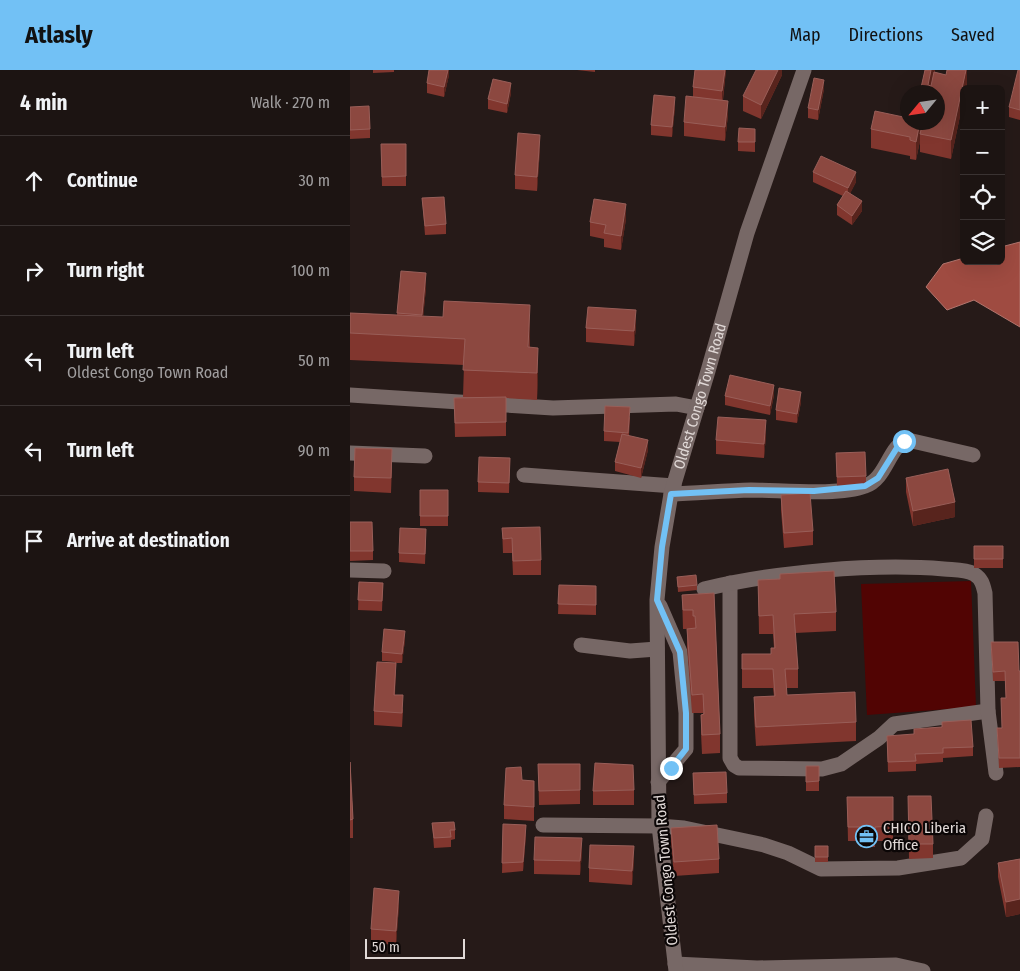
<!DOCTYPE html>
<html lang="en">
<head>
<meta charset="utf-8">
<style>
	body { margin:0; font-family:"Fira Sans Condensed",sans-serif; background:#292120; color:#f1f3f6 }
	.controls { position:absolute; right:15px; top:15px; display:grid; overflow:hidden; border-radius:8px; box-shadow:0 5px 20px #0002 }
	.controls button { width:45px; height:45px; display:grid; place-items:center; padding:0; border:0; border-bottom:1px solid #3a3332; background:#1c1412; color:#f1f3f6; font:25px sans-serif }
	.compass { position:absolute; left:550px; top:15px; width:45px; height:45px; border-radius:50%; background:#1c1412; box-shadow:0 5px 20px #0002; rotate:241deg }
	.scale { position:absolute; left:15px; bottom:12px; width:100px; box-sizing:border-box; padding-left:5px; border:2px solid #e1d9d7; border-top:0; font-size:14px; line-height:18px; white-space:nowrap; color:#e1d9d7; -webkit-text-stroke:4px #0b0606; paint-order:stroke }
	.stop { position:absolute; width:15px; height:15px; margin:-11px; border:4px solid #72c1f5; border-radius:50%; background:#fff }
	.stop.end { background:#72c1f5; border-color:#fff; box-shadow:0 1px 5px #0008 }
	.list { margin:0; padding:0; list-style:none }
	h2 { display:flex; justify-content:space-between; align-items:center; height:65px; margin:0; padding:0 20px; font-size:21px }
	h2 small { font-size:16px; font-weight:400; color:#a09e9f }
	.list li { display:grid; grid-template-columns:32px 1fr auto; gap:15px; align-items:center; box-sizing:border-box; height:90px; padding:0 20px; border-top:1px solid #3a3332 }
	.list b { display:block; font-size:19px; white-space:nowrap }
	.list p { margin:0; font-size:16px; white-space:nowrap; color:#a09e9f }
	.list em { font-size:16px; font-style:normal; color:#a09e9f }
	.icon { flex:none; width:28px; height:28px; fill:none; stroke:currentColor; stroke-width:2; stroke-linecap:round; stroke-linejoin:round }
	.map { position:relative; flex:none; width:670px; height:901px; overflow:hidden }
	header { display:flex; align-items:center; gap:30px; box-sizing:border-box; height:70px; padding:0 25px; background:#72c1f5; color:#111 }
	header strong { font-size:24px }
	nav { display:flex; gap:28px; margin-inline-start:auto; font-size:18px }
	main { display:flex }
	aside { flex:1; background:#1c1412 }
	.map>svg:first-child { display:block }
</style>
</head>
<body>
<header>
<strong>Atlasly</strong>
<nav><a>Map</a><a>Directions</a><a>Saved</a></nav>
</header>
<main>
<aside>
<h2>4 min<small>Walk · 270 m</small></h2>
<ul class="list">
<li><svg class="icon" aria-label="ahead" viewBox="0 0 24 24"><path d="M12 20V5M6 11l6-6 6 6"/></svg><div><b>Continue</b></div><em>30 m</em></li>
<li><svg class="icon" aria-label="right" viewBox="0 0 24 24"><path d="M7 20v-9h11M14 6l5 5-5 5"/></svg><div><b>Turn right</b></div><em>100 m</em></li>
<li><svg class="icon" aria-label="left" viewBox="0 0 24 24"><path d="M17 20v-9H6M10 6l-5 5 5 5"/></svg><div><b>Turn left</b><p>Oldest Congo Town Road</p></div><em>50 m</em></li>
<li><svg class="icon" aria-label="left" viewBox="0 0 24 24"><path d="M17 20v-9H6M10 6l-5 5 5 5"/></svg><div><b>Turn left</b></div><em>90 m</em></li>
<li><svg class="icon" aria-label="arrive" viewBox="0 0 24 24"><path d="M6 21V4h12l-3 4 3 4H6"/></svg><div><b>Arrive at destination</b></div></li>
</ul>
</aside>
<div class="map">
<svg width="670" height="901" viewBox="0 0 670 901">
	<rect width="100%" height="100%" fill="#261a18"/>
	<path fill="#510403" d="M621,511L626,637L517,645L511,514Z"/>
	<path fill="#9f4b41" stroke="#b3766e" d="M670,172V257L624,230L597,240L576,217L593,194L614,188V191H651V177Z"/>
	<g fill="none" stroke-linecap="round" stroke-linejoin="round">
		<g stroke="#776866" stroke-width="15">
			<path d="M0,325L203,338L326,334L347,338"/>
			<path d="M0,383L75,386"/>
			<path d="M174,405L324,416"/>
			<path d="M321,424C347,423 374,421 401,420C431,420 489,426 515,416C537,409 539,374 558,370L623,385"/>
			<path d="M0,500L34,501"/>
			<path d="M380,513V688L384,695L389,698L472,699L491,694L529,668L544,654L638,641"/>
			<path d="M354,519C424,502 523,493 594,499C604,500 615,499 624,504C632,509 633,515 635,523L638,641L646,703"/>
			<path d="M231,575L280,581L307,579"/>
			<path d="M308,712L336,679V643L330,582L310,536"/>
			<path d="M193,755L309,756L334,758L414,775L438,783L471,799L548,798L611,788L632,769L636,746"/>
			<path d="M325,894L407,898L546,895L573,901"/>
			<path id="s1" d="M326,901L309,756L307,530L312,477L321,424L358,301L397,163L454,0"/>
		</g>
	</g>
	<path fill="#81362e" d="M23,0H44V2L23,3Z
		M99,0V5L94,27L77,23V13Z
		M227,0H245V2Z
		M345,0H376L373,30L378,45L375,71L334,66V52L343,27V17Z
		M432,0V5L411,49L393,41V26Z
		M575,0H585L584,3L596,5L617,0V13L616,19H614V27L601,89L570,82V71L566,90L560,89V86L521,78V59L558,52H588V22H570Z
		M670,0V50L659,47V37Z
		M474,19L468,50L458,48V38Z
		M161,23L157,43L138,39V29Z
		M0,37L20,59V68L0,69Z
		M325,37L322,67L301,65V55Z
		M405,69V82L388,81V72Z
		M31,74H56V116H32Z
		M190,79L187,121L165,119V105Z
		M463,102L506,112L500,123L512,141L502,155L487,145V135L493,126L463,112Z
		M72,128L96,154V164L75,165Z
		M276,149L271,180L254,177V169L240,166V152Z
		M51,201L76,218L73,247L180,262V278L188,304L187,330L156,328V366L105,367L104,328L134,327H113L114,295L0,290V243L47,245Z
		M286,255L284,276L236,272V258Z
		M424,325L420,345L375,335V326Z
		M451,332L447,353L426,350V340Z
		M280,347L279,366L298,380L291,408L265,401V392L270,372L254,371V361Z
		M416,365L414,388L366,384V370Z
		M486,383L516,406V416L487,417Z
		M160,388L159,423L128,422V412Z
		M42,394L41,423L4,421V407Z
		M556,408L605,447L563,456L556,422Z
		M70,420H98V456H70Z
		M431,425L463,461V475L434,478L431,440Z
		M0,452L23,481V490L0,491Z
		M152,458L191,490V505H163L162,483H153Z
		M76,469L75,494L49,492V483Z
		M624,476H653V498H624Z
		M327,507L347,515V520L328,522Z
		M408,510L486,542V561L445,563L448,599V618H436L437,625L506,652V671L406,676L404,646V627L424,626L423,618H392V584H421L424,578L423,564H409Z
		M9,512L33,513L32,541L8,540Z
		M209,515L246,516V545L208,544Z
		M364,523L370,664V683L352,684L351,663V645L353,644V643H342L337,577V559H333L332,525Z
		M55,570L52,593H46L45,625L53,640L52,657L24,655V641L45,592L32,591V582Z
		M641,572L669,601H670V697L649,698L647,658H652L656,628L655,611H643Z
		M537,666L623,677V686L593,688V692L566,694V701L538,702Z
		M0,692L3,749V768H0Z
		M188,694H230V734L189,735Z
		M456,696H469V721H456Z
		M343,703L377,723V733L344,734Z
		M172,710L184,711V751L154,749V735Z
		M284,720V735H243V721Z
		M558,726L583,774V788L559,789Z
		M497,727L543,756V771H525V777H510V771H498Z
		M82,753L105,760V769L101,770V777L84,778Z
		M153,754L176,765L173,801L152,803Z
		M321,758L369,789V803L324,806L321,772Z
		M465,776H478V792H465Z
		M232,782L230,805L184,804V790Z
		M670,789V844L656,847L648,807V793Z
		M284,790L282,815L239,812V798Z
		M49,835L46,875L21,873V859Z"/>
	<path fill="#58241d" d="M98,0H99V5L94,27V17Z
		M375,0H376L372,35V21Z
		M428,0H432V5L411,49V35Z
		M581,0H585L580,22V20L578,15Z
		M616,0H617V13L616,19H614V27L601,89V70Z
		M474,10V19L468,50V40Z
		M161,13V23L157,43V34Z
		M325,27V37L322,67V57Z
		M378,31V45L375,71V57Z
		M570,52H572L570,64V71L566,90V72Z
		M190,65V79L187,121V107Z
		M506,102V112L498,128V118Z
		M512,131V141L502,155V146Z
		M276,134V149L271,180V166Z
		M76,203V218L72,260V245Z
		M180,235V262L178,304V277Z
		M286,240V255L284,276V261Z
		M188,278V304L187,330V303Z
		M424,315V325L420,345V336Z
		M451,322V332L447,353V344Z
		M416,350V365L414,388V374Z
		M298,370V380L291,408V398Z
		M605,432V447L563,456V441Z
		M55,561V570L52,593V584Z
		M176,755V765L173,801V792Z
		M232,768V782L230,805V791Z
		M284,776V790L282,815V801Z
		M49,821V835L46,875V861Z
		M670,829V844L656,847V832Z"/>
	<path fill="#8c4840" stroke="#995e58" d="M79,0H98L94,17L77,13Z
		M345,0H375L372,21L343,17Z
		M406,0H428L411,35L393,26Z
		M575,0H581L578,15L581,16L584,2L596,5L597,0H616L601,70L570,64L573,52H588V22H579L580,20H577V22H570Z
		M668,0H670V40L659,37Z
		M464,8L474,10L468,40L458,38Z
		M143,9L161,13L157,34L138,29Z
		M304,25L325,27L322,57L301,55Z
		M336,26L378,31L375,57L334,52Z
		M19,36L20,59L0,60V37Z
		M525,41L558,48V52H570L566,72L560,70V67L521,59Z
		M389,58L405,59V72H388Z
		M168,63L190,65L187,107L165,105Z
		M31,74H56V106L32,107Z
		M471,86L506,102L498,118L463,102Z
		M496,121L512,131L502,146L487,135Z
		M94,127L96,154L75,156L72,128Z
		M244,129L276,134L271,166L254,163L256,155L240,152Z
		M51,201L76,203L72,245L47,243Z
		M94,231L180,235L178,277L188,278L187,303L113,300L115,269L0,263V243L93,247Z
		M238,237L286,240L284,261L236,258Z
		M380,305L424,315L420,336L375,326Z
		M429,318L451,322L447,344L426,340Z
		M156,327V352L105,353L104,328Z
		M255,336L280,337L278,363L254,361Z
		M368,347L416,350L414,374L366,370Z
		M272,364L298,370L291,398L265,392Z
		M5,378L42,379L41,408L4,407Z
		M515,382L516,406L487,407L486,383Z
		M129,387L160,388L159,413L128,412Z
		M598,399L605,432L563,441L556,408Z
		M70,420H98V446H70Z
		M460,423L463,461L434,463L431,425Z
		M0,452H22L23,481H0Z
		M190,457L191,490L163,491L162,468L153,469L152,458Z
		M50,458L76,459L75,484L49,483Z
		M624,476H653V489H624Z
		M484,501L486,542L444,544L448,599H435L437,625L505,622L506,652L406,657L404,627L425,626L423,599H392V584H421V578H425L423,545L409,546L408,510L430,509V504Z
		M346,505L347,515L328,517L327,507Z
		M9,512L33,513L32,531L8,530Z
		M209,515L246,516V535L208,534Z
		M364,523L370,664L352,665L351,645L354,644L353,624L342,625L337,559L346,558L345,546H343V540H333L332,525Z
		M34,559L55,561L52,584L32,582Z
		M641,572H668L669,601H670V688H649L647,658H652L651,628H656L655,601L643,602Z
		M27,592L46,593L44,625H53L52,643L24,641Z
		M621,650L623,677L593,678V683L565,684L566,691L538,692L537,666L564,664V659L592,657V652Z
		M0,692L3,749L0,750Z
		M245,693L283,695L284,720L243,721Z
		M188,694H230V720L189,721Z
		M456,696H469V711L456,712Z
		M171,697L172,710L184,711V737L154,735L156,698Z
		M376,702L377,723L344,725L343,703Z
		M558,726H581L583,774H559Z
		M497,727H543V756L525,757V762L510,763V757H498Z
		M104,752L105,760H100L101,767L84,768L82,753Z
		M153,754L176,755L173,792L152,793Z
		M367,755L369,789L324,792L321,758Z
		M185,767L232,768L230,791L184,790Z
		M240,775L284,776L282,801L239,798Z
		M465,776H478V787H465Z
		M670,789V829L656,832L648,793Z
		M24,818L49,821L46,861L21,859Z"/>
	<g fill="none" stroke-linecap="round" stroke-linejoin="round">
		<path stroke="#72c1f5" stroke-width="6" d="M321,698L336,679V643L330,582L307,530L312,477L321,424L399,420L464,421L515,416L528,408L550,373L554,371"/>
	</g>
	<defs>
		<symbol id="office-ring" viewBox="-11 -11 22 22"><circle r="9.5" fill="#0b0606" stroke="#72c1f5" stroke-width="1.5"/><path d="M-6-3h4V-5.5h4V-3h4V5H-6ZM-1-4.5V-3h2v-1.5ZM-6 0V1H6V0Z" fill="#72c1f5"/></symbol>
	</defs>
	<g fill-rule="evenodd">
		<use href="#office-ring" x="504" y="754" width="25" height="25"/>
	</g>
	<g text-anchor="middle" stroke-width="4.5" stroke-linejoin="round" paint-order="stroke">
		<g font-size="15" fill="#e1d9d7" stroke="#0b0606">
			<text dy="5" stroke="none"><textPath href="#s1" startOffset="581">Oldest Congo Town Road</textPath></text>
			<text transform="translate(316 800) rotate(-95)" y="5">Oldest Congo Town Road</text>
		</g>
		<g font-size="15" fill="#e1d9d7" stroke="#0b0606" text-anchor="start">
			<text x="533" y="763">CHICO Liberia<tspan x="533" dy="17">Office</tspan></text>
		</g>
	</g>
</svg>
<div class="controls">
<button>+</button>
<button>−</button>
<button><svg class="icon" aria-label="locate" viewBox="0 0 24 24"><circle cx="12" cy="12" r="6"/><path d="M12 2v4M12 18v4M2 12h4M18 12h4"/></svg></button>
<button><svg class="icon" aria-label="layers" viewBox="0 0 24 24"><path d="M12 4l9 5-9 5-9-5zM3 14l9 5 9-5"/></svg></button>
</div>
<svg class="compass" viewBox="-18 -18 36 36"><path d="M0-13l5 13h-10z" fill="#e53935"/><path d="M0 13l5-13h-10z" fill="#a09e9f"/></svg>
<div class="scale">50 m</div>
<div class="stop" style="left:554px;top:371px"></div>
<div class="stop end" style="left:321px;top:698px"></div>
</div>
</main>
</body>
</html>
